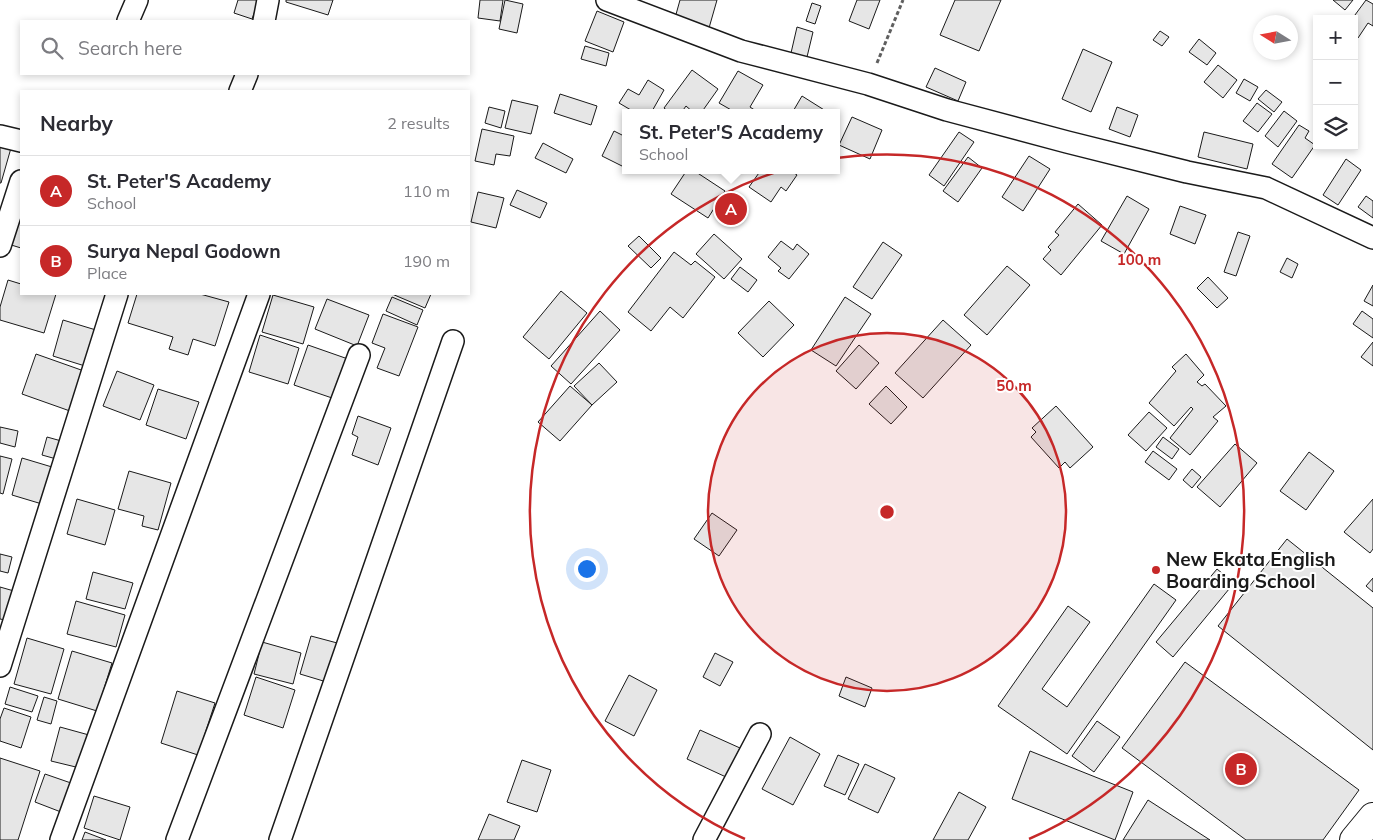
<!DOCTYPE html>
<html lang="en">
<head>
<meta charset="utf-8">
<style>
	body { margin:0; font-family:Mulish,sans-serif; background:#f7f7f7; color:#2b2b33 }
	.controls { position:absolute; right:15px; top:15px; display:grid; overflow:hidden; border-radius:0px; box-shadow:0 2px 8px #0003 }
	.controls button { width:45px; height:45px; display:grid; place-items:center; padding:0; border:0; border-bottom:1px solid #e1e1e2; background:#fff; color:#2b2b33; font:25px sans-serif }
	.compass { position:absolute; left:1253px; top:15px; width:45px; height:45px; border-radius:50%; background:#fff; box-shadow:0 2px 8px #0003; rotate:281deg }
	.you { position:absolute; left:586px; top:568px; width:18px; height:18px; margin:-12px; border:4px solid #fff; border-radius:50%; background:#1a73e8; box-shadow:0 0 0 8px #1a73e833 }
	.badge { display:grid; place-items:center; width:32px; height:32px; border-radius:50%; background:#c62828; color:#fff; font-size:16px; font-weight:700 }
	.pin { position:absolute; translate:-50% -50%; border:2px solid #fff; box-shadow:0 1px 5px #0006 }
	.popup { position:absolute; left:622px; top:109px; width:218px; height:65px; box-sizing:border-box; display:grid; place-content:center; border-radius:0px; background:#fff; filter:drop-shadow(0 1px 4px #0005); font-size:16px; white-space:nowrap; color:#7c7c81 }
	.popup b { font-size:19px; color:#2b2b33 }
	.popup::after { content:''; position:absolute; left:50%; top:100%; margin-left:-10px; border:10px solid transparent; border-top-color:#fff }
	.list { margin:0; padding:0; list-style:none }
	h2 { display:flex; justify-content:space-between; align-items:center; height:65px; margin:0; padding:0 20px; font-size:21px }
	h2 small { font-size:16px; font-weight:400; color:#7c7c81 }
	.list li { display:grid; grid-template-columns:32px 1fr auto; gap:15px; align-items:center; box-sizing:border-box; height:70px; padding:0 20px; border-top:1px solid #e1e1e2 }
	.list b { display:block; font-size:19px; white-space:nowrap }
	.list p { margin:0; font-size:16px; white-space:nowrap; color:#7c7c81 }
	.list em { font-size:16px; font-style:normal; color:#7c7c81 }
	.icon { flex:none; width:28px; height:28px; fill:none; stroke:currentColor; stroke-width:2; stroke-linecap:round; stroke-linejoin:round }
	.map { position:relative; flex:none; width:1373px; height:840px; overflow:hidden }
	.search { position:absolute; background:#fff; box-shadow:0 2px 8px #0003; left:20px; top:20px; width:450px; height:55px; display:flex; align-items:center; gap:12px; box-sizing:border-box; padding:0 18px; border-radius:0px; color:#7c7c81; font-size:19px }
	.panel { position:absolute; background:#fff; box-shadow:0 2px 8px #0003; left:20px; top:90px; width:450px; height:205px; border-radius:0px }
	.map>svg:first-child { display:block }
</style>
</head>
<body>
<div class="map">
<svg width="1373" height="840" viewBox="0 0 1373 840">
	<rect width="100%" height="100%" fill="#fff"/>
	<path fill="#e6e6e6" stroke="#1a1a1a" d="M238,0H259L252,19L234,13Z
		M286,0H333L328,15L286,2Z
		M480,0H503L500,21L478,18Z
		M505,0L523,4L517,33L499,29Z
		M680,0H717L709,28L675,18Z
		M857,0H880L869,29L849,21Z
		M955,0H1001L979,51L940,35Z
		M1333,0H1353L1345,10Z
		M1366,0L1373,4V26L1368,23L1358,38L1354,35V19H1352Z
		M812,3L821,6L815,24L806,21Z
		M597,11L624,22L613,52L585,41Z
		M797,27L813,32L807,57L791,53Z
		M1160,31L1169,37L1162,46L1153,40Z
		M1199,39L1216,53L1207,65L1189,52Z
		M585,46L609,53L606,66L581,59Z
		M1083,49L1112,62L1091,112L1062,99Z
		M1218,65L1237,80L1223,98L1204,82Z
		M935,68L966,82L958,101L926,87Z
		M692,70L718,89L701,113H694L686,106L681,113H670L664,108Z
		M738,71L763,85L750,107L759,113H732L733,111L719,103Z
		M1244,79L1258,87L1250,101L1236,93Z
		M648,80L664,90L651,113H636L619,103L628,89L639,95Z
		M1266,90L1282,102L1274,112L1258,99Z
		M560,94L597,106L591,125L554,113Z
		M802,96L829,113H792Z
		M512,100L538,106L531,134L505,128Z
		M1257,103L1272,114L1258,132L1243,121Z
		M489,107L505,111L501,128L485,123Z
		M1117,107L1138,115L1130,137L1109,129Z
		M1284,111L1297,121L1278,147L1265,136Z
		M852,117L882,130L870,159L839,145Z
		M1299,125L1309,131L1305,138L1315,145L1292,178L1272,164Z
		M482,129L514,136L510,156L496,154L494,165L475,161Z
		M614,131L626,137V168L602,156Z
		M959,132L974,142L944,186L929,175Z
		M1204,132L1253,144L1247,169L1198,157Z
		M543,143L573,159L566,173L535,158Z
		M0,145L11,148L1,183H0Z
		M1029,156L1050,169L1023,211L1002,197Z
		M968,157L982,168L958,202L943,191Z
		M1346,159L1361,170L1338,205L1323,195Z
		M687,170H693L725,191L708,218L671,194Z
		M761,170H790L797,175L786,191L781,187L771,202L749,187Z
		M517,190L547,203L540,218L510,205Z
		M478,192L504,198L496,228L471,222Z
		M1127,196L1149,209L1124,254L1101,241Z
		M1366,196L1373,201V218L1358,207Z
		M21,203V248L8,244Z
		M1078,204L1102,225L1061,275L1043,259L1051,250L1048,247L1059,235L1055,232Z
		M1180,206L1206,215L1195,244L1170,234Z
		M1238,232L1250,236L1236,276L1224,272Z
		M714,234L742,259L724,279L696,254Z
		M639,236L661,258L651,268L628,246Z
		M781,241L793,250L797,244L809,254L789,279L778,271L781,268L768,257Z
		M883,242L902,255L872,299L853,287Z
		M674,252L691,265L695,261L715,277L683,318L670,307L651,331L628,312Z
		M1287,258L1298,264L1292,278L1280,272Z
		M1007,266L1030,285L987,335L964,315Z
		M740,267L757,280L748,292L731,279Z
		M1208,277L1228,298L1217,308L1197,288Z
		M8,280L21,284V294H56L44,333L0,320V307Z
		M1373,285V306L1364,301Z
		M561,291L587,313L549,359L523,337Z
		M137,294H200L229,302L215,346L193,339L188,355L169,349L173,337L128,323Z
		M392,294H431L425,308Z
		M273,295L314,307L303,344L262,332Z
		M392,297L423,310L417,325L386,311Z
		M845,297L871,314L836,366L811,350Z
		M327,299L369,315L357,346L315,329Z
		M769,301L794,325L763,357L738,333Z
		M600,311L620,330L571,384L551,366Z
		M1362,311L1373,319V338L1353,324Z
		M383,314L418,327L399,376L377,368L385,348L372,343Z
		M63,320L96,330L85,366L53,356Z
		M943,320L971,345L923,398L895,373Z
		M260,335L299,348L288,384L249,372Z
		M1373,342V366L1361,357Z
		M308,345L348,359L335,399L294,385Z
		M859,345L879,363L856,389L836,371Z
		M36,354L84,371L70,411L22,394Z
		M1186,354L1204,375L1197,382L1202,386L1205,384L1226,406L1213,417L1218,421L1190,455L1170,438L1193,409L1191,407L1174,426L1149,403L1176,371L1172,367Z
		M599,363L617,382L592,405L574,386Z
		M117,371L154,385L140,420L103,406Z
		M570,386L592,405L560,441L538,422Z
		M886,386L907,407L891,424L869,404Z
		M158,389L199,402L186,439L146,425Z
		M1056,406L1093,447L1070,468L1065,462L1059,468L1031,437L1036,432L1032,428Z
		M1149,412L1167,428L1146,451L1128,435Z
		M358,416L391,428L378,465L352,455L358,437L352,434Z
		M0,427L18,431L15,447L0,443Z
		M47,437L65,442L60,460L42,455Z
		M1163,437L1179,449L1172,459L1156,447Z
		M1235,444L1257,463L1220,507L1197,487Z
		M1153,451L1177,469L1169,480L1145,462Z
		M1309,452L1334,471L1306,510L1280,491Z
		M0,456L12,459L3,494L0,493Z
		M22,458L52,467L42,504L12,495Z
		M1192,469L1201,477L1192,488L1183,480Z
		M129,471L171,483L158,530L142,526L144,516L118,509Z
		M77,499L115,510L105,545L67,534Z
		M1373,499V549L1370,553L1344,532Z
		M712,513L737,530L719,556L694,539Z
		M1287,539L1373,608V750L1218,626Z
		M0,554L12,557L8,573L0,571Z
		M1217,569L1234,583L1173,657L1156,642Z
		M93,572L133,583L125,609L86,599Z
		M1373,578V592L1366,586Z
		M1154,584L1176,600L1067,754L998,706L1068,606L1090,622L1042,689L1067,707Z
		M0,587L14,591L5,620L0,619Z
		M76,601L125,615L116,647L67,634Z
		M311,636L341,644L330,683L300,674Z
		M27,638L64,649L51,694L14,684Z
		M262,642L301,653L293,684L254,674Z
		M72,651L112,663L97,711L58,699Z
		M715,653L733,662L720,686L703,677Z
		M1185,662L1359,790L1323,840H1246L1122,748Z
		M629,675L657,690L634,736L605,721Z
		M256,677L295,690L283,728L244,715Z
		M846,677L872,688L865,707L839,696Z
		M10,687L38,696L32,712L5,704Z
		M177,691L215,703L198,755L161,743Z
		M44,697L57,701L51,724L37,720Z
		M4,708L31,717L21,748L0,741V719Z
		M1097,721L1120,737L1094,772L1072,756Z
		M60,727L89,735L80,768L51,761Z
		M700,730L740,748L726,777L687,759Z
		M790,737L820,754L793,805L762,789Z
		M1030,751L1133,792L1115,840L1012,799Z
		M838,755L859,764L845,795L824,786Z
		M0,758L40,771L18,840H0Z
		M522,760L551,770L537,812L507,802Z
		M865,764L895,778L878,813L848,799Z
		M45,774L71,783L61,812L35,802Z
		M959,792L986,807L968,840H933Z
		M94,796L130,807L120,840L84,828Z
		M1148,800L1210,840H1123Z
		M489,814L520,826L514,840H478Z
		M85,832L106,840H82Z"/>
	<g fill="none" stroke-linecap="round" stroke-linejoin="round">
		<defs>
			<path id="minor" d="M607,0L741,51L868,84L947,110L1067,142L1187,172L1266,188L1373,238
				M128,21L137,0
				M264,21L268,0
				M240,91L247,74
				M0,136L21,141
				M0,246L21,181
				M0,666L117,294
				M61,840L259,294
				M177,840L359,355
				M280,840L453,341
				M704,840L760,734"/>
			<path id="secondary" d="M1354,840L1373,817"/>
		</defs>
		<use href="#minor" stroke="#1a1a1a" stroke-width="24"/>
		<use href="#secondary" stroke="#1a1a1a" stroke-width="30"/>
		<path stroke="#5f5f5f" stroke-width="3" stroke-dasharray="4 2.5" stroke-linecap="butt" d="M877,63L903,0"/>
		<use href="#minor" stroke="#fff" stroke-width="21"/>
		<use href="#secondary" stroke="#fff" stroke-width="28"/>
	</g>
	<circle cx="887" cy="512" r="179" fill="#c62828" fill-opacity=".12"/>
	<g fill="none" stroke="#c62828" stroke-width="2.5">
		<circle cx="887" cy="512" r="179"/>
		<path d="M745 839A357 357 0 1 1 1029 839"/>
	</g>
	<circle fill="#c62828" stroke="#fff" stroke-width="2" cx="1156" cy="570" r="5"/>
	<g text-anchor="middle" stroke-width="4" stroke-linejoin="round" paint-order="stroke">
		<g font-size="19" font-weight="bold" fill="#1a1a1a" stroke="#fff" text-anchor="start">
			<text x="1166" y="566">New Ekata English<tspan x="1166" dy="22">Boarding School</tspan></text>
		</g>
	</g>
	<circle cx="887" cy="512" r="8" fill="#c62828" stroke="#fff" stroke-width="2.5"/>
	<g font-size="15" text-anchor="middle" font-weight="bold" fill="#c62828" stroke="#fff" stroke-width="4" stroke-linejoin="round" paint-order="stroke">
		<text x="1139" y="265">100 m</text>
		<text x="1014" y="391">50 m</text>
	</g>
</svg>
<div class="controls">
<button>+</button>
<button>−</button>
<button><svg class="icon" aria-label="layers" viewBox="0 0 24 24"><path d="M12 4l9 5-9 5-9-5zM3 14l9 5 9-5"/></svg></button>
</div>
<svg class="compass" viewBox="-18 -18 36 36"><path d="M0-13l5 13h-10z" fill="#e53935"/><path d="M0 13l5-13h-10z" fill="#7c7c81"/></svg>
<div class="you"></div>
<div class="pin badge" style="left:731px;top:209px">A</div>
<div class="popup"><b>St. Peter'S Academy</b>School</div>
<div class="pin badge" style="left:1241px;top:769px">B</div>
<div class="search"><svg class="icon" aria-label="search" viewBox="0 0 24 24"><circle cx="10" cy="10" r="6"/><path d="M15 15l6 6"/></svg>Search here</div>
<section class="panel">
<h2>Nearby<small>2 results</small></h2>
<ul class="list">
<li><span class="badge">A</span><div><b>St. Peter'S Academy</b><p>School</p></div><em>110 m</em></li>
<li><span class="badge">B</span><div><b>Surya Nepal Godown</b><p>Place</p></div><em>190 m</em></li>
</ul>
</section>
</div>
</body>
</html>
